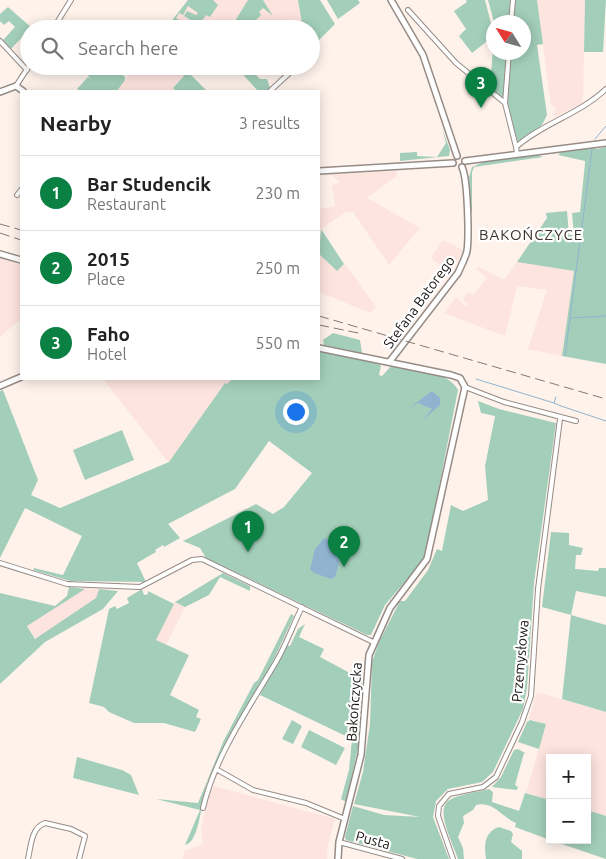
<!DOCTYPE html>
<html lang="en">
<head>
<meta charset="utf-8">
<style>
	body { margin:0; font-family:Ubuntu,sans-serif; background:#f2f2f2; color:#222 }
	.controls { position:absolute; right:15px; bottom:15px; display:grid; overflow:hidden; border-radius:0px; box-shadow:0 2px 12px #0003 }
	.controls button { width:45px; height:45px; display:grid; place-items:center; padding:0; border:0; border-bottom:1px solid #e0e0e0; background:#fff; color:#222; font:25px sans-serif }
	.compass { position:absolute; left:486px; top:15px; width:45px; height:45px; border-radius:50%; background:#fff; box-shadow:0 2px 12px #0003; rotate:307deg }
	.you { position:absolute; left:295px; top:411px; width:18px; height:18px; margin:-12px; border:4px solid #fff; border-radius:50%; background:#1a73e8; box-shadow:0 0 0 8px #1a73e833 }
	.badge { display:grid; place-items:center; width:32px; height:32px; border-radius:50%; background:#0b8043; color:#fff; font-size:16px; font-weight:700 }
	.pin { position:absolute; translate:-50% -41px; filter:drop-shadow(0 1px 2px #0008) }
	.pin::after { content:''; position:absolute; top:26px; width:18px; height:15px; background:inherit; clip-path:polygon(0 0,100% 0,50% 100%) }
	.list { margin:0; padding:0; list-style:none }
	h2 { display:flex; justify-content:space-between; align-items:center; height:65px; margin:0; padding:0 20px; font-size:21px }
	h2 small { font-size:16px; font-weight:400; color:#767676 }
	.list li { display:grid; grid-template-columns:32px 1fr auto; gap:15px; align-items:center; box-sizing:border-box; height:75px; padding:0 20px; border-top:1px solid #e0e0e0 }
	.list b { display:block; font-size:19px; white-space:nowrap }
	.list p { margin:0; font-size:16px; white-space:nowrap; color:#767676 }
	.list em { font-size:16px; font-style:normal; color:#767676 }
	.icon { flex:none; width:28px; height:28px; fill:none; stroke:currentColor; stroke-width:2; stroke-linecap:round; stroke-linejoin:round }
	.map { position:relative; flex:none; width:606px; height:859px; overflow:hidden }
	.search { position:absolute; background:#fff; box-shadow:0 2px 12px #0003; left:20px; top:20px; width:300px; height:55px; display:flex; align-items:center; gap:12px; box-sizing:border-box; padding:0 18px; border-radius:28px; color:#767676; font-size:19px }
	.panel { position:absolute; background:#fff; box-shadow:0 2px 12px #0003; left:20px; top:90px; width:300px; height:290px; border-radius:0px }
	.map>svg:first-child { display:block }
</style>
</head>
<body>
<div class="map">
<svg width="606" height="859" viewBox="0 0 606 859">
	<rect width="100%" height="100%" fill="#fef2eb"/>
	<path fill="#fee4df" d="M188,0H298L303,29H165Z
		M537,0H585L583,103L553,118L556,108L551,105Z
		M136,66H179L177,70L184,76L173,88L176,91H117Z
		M396,171L397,176L367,198L420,228L389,265L353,212H346L319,230V209L335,206L332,186L340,182L330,174Z
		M443,240L463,250L451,273L431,258Z
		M319,254L333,268L343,261L376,307L370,313L319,292Z
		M0,258L21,265V319L0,337Z
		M517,262L574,271L562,356L528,349L547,290L517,286L505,336L444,313L456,297L465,306H469L463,299L468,292L473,295L487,278L477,269L479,267L504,280Z
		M103,379H232L227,384L225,383L169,463Z
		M85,587H100L97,598L36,639L27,626Z
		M175,602L185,607L166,645L156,640Z
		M537,692L606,712V816L587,810V758H550V800L526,793L546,724L529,719Z
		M214,786L335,819L326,853H328L327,859H183L184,851L203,844L201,830L208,796Z"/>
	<path fill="#a3cfba" d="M188,0H213L218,5L210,17L206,15L199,25L184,16L187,11L196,15L198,13L188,6L183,15L179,13L176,18L193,29H177L170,23Z
		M248,0H263L273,16L263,8L259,12L261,15L248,28L245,24L240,29H230Z
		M298,0H320L335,24L311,48V29H303Z
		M327,0H358L360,3L338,19Z
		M466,0H485L492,27L491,38L472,53L459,36L466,29L454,11L467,2Z
		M488,0H510L509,22H494Z
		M515,0H537L543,44L537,45L547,115L542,125L518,143L507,104L511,53L524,52V22H513Z
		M585,0H606L603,52H584Z
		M8,7L33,29H29V40L23,36L11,49L3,40L15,27L9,21L4,25L0,21V14Z
		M493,48L494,52L507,53L503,98L490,88Z
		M80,66H111L125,77V80L117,91H80L77,89L88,77L91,79Z
		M179,66H196L190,74L207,91H176L173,88L184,76L177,69Z
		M235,66H247L260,79H267L270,88L267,91H258Z
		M442,128L450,150L449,156L400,161V153L417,152V156L437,157L446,143Z
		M594,147L596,149L606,147V364L562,356L574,271L517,262L547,218L546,213L567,211L569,235H574L572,213L580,212L585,163V161L558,155L562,151Z
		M535,154L543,157L474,167L472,172V212H470L469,177L472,167L486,161Z
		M321,229L344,264L337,271L319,254Z
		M333,333L360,340L362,353L324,345L323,340Z
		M319,351L378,363L381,366L379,375L382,376L392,365C411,369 449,371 458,390L426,553L421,563L385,605L371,635H367L206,558L200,548L183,541L256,504L273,514L284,507L312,473L269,441L235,489L168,524L180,538L164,547L163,545L155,550L156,552L137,563L146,582L70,581L33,570L34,568L63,575L82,536L25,508L0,558V391L3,390L38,480L31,495L60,508L169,462L225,383L227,384L232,379H319Z
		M478,401L499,409L556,423L534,583L527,688L523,709L493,772L482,782L448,789L436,801L433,817L449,859H417L346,840L345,837L353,806L384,815L420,817L354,804L363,772L370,724L372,662L379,642L400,601H405L428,570L437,549L442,551L451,505L463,511L488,500L485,466L495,416L481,413Z
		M122,430L134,460L85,480L73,450Z
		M551,532L569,533V545L583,548L581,555H576L575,569L598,571L599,568H606V597L576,591L571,615L606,625V712L562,699L571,615L542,607Z
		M223,573L250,586V591L220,577L209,595L185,607L175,602Z
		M69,587L85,589L27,626L35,639L96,598L99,589L118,591L103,609L45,642L0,684V593L55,606L67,596Z
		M142,589L144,595L148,594V591L174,604L156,640L189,655L170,695L199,710L196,717L201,719L195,732L164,723H134L109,712L104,707L89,703L109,609L115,606L117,609L129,603L127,598Z
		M291,614L294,616C285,635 276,656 266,675C246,711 224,745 207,783C202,795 200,843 185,845L200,810L156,799L198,803L224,740L254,683L258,680Z
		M305,624L299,637L324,649L320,657L350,673L356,661L363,664V671H359L358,676L362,677L358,748L346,802L341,799L349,770L352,739L260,695L286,645L290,646L298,629Z
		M292,720L302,726L293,744L282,739Z
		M530,720L546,724L539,749L518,742L527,722Z
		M309,730L345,748L336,765L301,747Z
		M518,749L527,754L524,753L515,785L518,787L517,790L492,787L501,777L514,750Z
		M77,757L122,770L131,775L139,795L73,778Z
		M489,789L493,792L492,802L519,811L525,793L550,800V840L515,827L516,823C500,816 494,801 476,805L473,810L463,816L464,823L458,837L463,848L464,859H458C454,846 435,811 448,801C458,794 478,792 489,789Z
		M587,810L606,816V859L550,840H587Z
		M499,827L511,831L513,834L511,842L522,851V859H486C484,846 484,832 499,827Z"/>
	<path fill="#90b4d0" d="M432,391L440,398V405L423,420L432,409L418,403L408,409Z
		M324,538L332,541L338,547L339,564L335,577L331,579L314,573L310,569L315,549Z"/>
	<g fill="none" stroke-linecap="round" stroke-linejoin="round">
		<path stroke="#90b4d0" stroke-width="1" d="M595,139L606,126
			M571,318L606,316
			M565,356L592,149
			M476,379L554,403
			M556,397L554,403L561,406L606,421"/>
		<defs>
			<path id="street" d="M408,10L456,63L505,103
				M511,22L513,0
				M53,29L71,0
				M0,41L27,70
				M509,52L505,103L516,147
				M16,86L29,66
				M270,91L297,66
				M517,154L516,147C543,123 580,114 606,89
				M17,195L21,190
				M465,387L504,402L576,421
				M0,563L67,584L140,587L192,560L202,559L373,642
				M216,769L253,790L306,803L345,819
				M203,808C215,756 249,708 276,662C286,645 293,625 302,607
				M339,842L402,859
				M28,859C31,846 31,828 45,823L71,829L85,836L79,859
				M453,859L438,816L439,806L449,794L483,787L496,777L522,722L531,696L538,589L560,419"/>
			<path id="secondary" d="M391,0L423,55L457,156
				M0,92L16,86L23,91
				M465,161L606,143
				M319,171L453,163
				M0,254L21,260
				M319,348L451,375L460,378L465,387L427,559L390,608L369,655L361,755L339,842L338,859
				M390,361L458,273C461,266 465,259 467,251C469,237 468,180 462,167
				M0,386L21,377"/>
		</defs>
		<use href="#street" stroke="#968c86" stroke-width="6"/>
		<use href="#secondary" stroke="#968c86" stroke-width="8"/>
		<use href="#street" stroke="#fff" stroke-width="4"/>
		<use href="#secondary" stroke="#fff" stroke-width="5"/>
		<path stroke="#837b77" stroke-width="1" stroke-dasharray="10 5" stroke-linecap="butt" d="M0,224L21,230
			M0,233L21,240
			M319,316L606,399
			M319,325L363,334"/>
	</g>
	<g text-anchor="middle" stroke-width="4.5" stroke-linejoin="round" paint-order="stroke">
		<g font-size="14" fill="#191513" stroke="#fff">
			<text transform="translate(419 302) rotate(-54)" y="5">Stefana Batorego</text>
			<text transform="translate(520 661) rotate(-85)" y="5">Przemysłowa</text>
			<text transform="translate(354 702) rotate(-86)" y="5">Bakończycka</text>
			<text transform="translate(373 840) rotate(15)" y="5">Pusta</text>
		</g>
		<g font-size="15" letter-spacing="1" fill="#3c332e" stroke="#fff">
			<text x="531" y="240">BAKOŃCZYCE</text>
		</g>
	</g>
</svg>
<div class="controls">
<button>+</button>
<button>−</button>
</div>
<svg class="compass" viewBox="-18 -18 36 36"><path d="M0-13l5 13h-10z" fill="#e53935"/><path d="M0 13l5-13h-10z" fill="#767676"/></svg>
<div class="you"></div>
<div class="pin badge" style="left:248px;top:552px">1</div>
<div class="pin badge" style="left:344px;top:567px">2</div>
<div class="pin badge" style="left:481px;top:108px">3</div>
<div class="search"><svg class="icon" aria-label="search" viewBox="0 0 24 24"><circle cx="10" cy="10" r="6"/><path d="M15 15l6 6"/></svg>Search here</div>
<section class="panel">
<h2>Nearby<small>3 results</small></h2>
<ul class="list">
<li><span class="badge">1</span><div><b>Bar Studencik</b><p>Restaurant</p></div><em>230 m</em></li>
<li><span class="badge">2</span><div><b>2015</b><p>Place</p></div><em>250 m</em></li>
<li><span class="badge">3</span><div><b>Faho</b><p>Hotel</p></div><em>550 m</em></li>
</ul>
</section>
</div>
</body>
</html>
